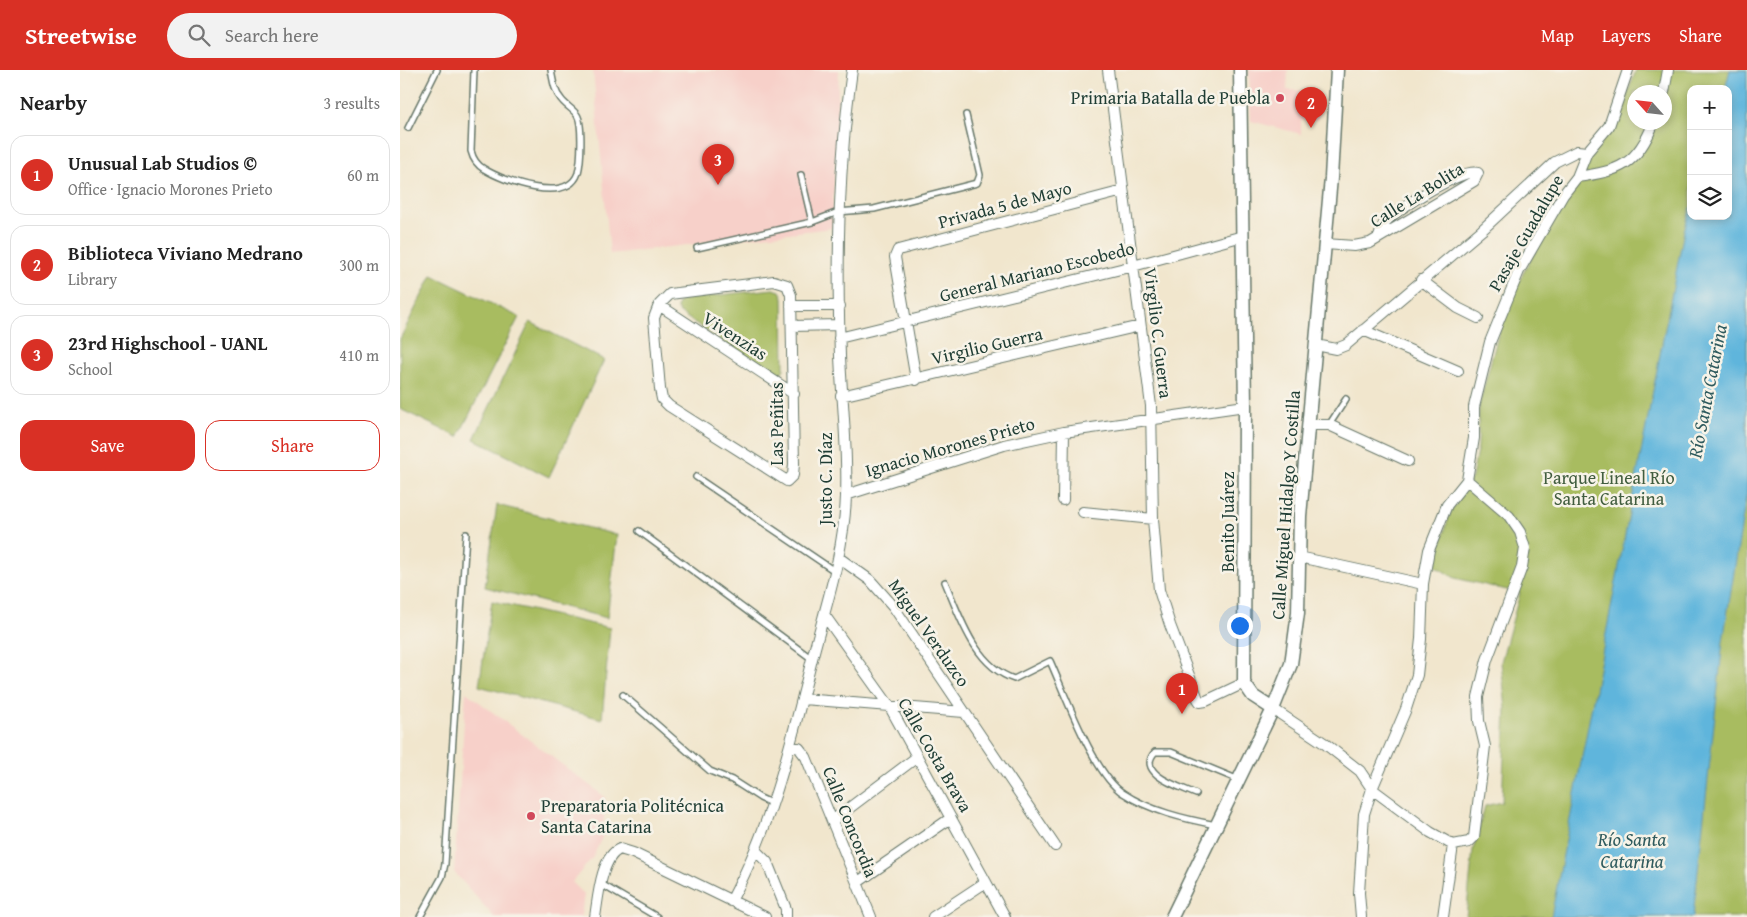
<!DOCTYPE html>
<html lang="en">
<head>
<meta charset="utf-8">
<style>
	body { margin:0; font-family:"Gentium Book Plus",serif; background:#f2f2f2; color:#222 }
	.controls { position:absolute; right:15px; top:15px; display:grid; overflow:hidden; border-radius:10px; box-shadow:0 2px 8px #0003 }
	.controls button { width:45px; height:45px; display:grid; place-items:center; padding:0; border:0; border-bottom:1px solid #e0e0e0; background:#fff; color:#222; font:25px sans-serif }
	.compass { position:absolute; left:1227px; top:15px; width:45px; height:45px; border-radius:50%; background:#fff; box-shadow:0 2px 8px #0003; rotate:297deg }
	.you { position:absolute; left:839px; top:555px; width:18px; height:18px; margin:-12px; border:4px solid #fff; border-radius:50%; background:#1a73e8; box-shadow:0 0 0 8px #1a73e833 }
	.badge { display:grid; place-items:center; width:32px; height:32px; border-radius:50%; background:#d93025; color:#fff; font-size:16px; font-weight:700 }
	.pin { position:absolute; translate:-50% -41px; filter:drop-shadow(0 1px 2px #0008) }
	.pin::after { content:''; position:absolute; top:26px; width:18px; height:15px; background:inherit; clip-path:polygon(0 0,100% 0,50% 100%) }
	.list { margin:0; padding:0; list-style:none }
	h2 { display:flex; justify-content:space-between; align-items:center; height:65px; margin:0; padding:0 20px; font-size:21px }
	h2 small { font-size:16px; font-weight:400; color:#767676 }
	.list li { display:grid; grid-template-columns:32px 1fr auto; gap:15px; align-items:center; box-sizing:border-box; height:80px; margin:0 10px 10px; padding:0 10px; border:1px solid #e0e0e0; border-radius:15px }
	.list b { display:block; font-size:19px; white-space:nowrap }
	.list p { margin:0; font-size:16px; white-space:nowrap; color:#767676 }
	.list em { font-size:16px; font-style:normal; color:#767676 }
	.actions { display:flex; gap:10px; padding:15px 20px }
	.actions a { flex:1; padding:11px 0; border:1px solid #d93025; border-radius:15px; text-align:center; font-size:18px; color:#d93025 }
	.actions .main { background:#d93025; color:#fff }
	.icon { flex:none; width:28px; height:28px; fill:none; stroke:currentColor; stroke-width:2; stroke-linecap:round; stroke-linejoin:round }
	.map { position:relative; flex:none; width:1347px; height:847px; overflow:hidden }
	header { display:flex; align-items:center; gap:30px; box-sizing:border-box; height:70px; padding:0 25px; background:#d93025; color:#fff }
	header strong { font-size:24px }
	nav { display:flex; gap:28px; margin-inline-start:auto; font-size:18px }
	.search { width:350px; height:45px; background:#f2f2f2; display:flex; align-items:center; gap:12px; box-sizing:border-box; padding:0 18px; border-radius:28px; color:#767676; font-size:19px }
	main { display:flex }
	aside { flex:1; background:#fff }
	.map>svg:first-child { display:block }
</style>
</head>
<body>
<header>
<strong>Streetwise</strong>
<div class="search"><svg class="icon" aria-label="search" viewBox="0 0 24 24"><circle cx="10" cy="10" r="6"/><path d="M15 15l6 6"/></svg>Search here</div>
<nav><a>Map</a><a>Layers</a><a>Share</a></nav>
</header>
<main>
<aside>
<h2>Nearby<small>3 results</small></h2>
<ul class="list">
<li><span class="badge">1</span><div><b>Unusual Lab Studios ©</b><p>Office · Ignacio Morones Prieto</p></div><em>60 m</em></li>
<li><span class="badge">2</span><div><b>Biblioteca Viviano Medrano</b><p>Library</p></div><em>300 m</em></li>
<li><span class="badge">3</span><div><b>23rd Highschool - UANL</b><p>School</p></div><em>410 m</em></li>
</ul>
<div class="actions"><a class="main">Save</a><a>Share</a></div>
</aside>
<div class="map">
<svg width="1347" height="847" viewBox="0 0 1347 847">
	<rect width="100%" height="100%" fill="#f7f3e8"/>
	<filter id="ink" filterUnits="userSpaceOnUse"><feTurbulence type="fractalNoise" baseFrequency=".02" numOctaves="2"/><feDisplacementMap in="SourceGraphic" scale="10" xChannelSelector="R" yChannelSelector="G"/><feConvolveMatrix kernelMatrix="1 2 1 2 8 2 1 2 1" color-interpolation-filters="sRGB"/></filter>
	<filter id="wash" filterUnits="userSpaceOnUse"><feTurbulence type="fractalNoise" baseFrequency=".0096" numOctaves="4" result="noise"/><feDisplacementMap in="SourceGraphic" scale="20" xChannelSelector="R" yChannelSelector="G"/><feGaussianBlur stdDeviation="1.12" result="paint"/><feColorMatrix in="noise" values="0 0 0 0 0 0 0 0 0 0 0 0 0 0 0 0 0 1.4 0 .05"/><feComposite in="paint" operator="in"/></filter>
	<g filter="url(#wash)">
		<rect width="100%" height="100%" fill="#f1e6cd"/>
		<path fill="#f7d0c9" d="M439,0L432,158L210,184L193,1Z
			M849,0H888L887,20L911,21V34L923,35L917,50H901V64L851,51Z
			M66,622L205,727L203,765L193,787L172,812L184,824L181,847H94L54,802Z"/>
		<path fill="#a8bc61" stroke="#647c4a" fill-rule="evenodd" d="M1236,0H1347V847H1066L1073,780L1085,736L1102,732L1106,639L1101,592L1120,523L1055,508L1035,496L1049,445L1072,407L1078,376L1079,335L1099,262L1122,205L1181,100L1218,50ZM1291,19H1328V146H1291ZM1234,22H1264V52H1234Z
			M32,205L119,247L58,367L0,339V269Z
			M373,219L380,221L383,227L384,299L380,305L373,304L280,243L277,238L278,233L285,229Z
			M130,252L204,290L149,407L74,369Z
			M97,435L217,465L207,548L85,517Z
			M92,531L210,558L202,649L79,616Z"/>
		<path fill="#5fb5dc" stroke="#3f7988" d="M1330,0H1347V421L1323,571L1293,847H1151L1284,161L1291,137V146H1328V19H1325Z"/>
	</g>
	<g filter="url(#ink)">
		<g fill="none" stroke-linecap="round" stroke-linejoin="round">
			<defs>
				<path id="service" d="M74,0L71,81C73,89 77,95 84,99C103,111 167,135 178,103C181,92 183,54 177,45C173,39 165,35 161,29C154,21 153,10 151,0
					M8,58L37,0
					M401,105L412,152
					M297,178L412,152L438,142L474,139L577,113L580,105L566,45
					M929,355L946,329
					M296,407L436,502
					M239,461L412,589
					M545,512C560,547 575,596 614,609L650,591C665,624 694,705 723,723C750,741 785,749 816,755
					M223,625L310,701L332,710L360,728L373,734
					M796,724C781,717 735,704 755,682H771L839,710
					M201,814L257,847
					M20,847L42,807L45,794L66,464"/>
				<path id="minor" d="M708,0L751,336L753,449L759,520L770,555L798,629L800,632L806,631L844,613
					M1264,22L1268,0
					M1177,107C1220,101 1237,95 1254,52
					M925,174L954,176L970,173L1074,111L1078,103C1063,97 999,138 987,150C982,155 981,161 979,167
					M1021,210L1058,238L1078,248
					M374,211L387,215L391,225L394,394L393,405L387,411L269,336L262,329L260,319L254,248L259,235L270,224Z
					M259,235L394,324
					M391,236H440
					M392,256L439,255
					M963,260L1058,301
					M439,268L733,196L843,166
					M916,275L936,279L946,275L1082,160L1155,92L1177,81L1187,82
					M516,310L495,187L498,180L723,121
					M441,326L740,256
					M908,355H929L1008,391
					M446,425L604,375L664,362L845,336
					M663,430L664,362
					M683,442L753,449
					M899,487L1023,514
					M439,488L470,510L493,536L655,776
					M425,546L490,637L605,847
					M403,629L564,642
					M873,639L924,673L960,701L972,719L1030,762L1053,775L1069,772L1074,767L1085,676L1079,651L1078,627L1087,590L1122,497L1125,478L1120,462L1109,446L1067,410
					M391,676L399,678L406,687L471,847
					M432,751L517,687
					M356,781L367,792L386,839V847
					M458,812L551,748
					M331,831C372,755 391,673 412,589C426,535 444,483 446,426C448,380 442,332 440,286C437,190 438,95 452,0
					M195,847C198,829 201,786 220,779L233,783L365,847
					M533,847L586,812
					M961,847L959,823L964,744L972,719L1006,639L1017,605L1021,569L1023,514L1029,480L1047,435L1067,410L1074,368V337L1090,272L1119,201L1163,125L1177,107L1187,82L1209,56L1228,0
					M1043,847L1053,775"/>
				<path id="tertiary" d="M840,0L845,336L844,613L853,626L873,639
					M772,847L873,639L891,594L898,543L900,446L931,108L937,0"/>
			</defs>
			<use href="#service" stroke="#68786a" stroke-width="8"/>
			<use href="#minor" stroke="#68786a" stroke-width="12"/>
			<use href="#tertiary" stroke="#68786a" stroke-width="15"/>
			<use href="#service" stroke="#fff" stroke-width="5"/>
			<use href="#minor" stroke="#fff" stroke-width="10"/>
			<use href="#tertiary" stroke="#fff" stroke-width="12"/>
		</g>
	</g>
	<g fill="#d1495b" stroke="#f7f3e8" stroke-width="2">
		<circle cx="880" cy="28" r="5"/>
		<circle cx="131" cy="746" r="5"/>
	</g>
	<g text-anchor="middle" stroke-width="5" stroke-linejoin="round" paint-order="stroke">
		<g font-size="18" fill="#1f3d34" stroke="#f7f3e8" text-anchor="end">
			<text x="870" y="34">Primaria Batalla de Puebla</text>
			<text x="141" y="742" text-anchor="start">Preparatoria Politécnica<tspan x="141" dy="21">Santa Catarina</tspan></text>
		</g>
		<g font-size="18" fill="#1f3d34" stroke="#f7f3e8">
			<text transform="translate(1017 125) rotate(-32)" y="6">Calle La Bolita</text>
			<text transform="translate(605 135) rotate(-15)" y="6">Privada 5 de Mayo</text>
			<text transform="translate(1126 163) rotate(-60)" y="6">Pasaje Guadalupe</text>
			<text transform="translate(637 202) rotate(-14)" y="6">General Mariano Escobedo</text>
			<text transform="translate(758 263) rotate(83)" y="6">Virgilio C. Guerra</text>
			<text transform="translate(335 266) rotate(33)" y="6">Vivenzias</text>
			<text transform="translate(587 276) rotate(-13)" y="6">Virgilio Guerra</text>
			<text transform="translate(377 354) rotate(-90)" y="6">Las Peñitas</text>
			<text transform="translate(550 377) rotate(-16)" y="6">Ignacio Morones Prieto</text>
			<text transform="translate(426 409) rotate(-90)" y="6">Justo C. Díaz</text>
			<text transform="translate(886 435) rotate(-86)" y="6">Calle Miguel Hidalgo Y Costilla</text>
			<text transform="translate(828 452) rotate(-90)" y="6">Benito Juárez</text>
			<text transform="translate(529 563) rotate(55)" y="6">Miguel Verduzco</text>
			<text transform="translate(535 685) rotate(60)" y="6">Calle Costa Brava</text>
			<text transform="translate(450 752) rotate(68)" y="6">Calle Concordia</text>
		</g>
		<g font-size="18" fill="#415d3f" stroke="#f7f3e8">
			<text x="1209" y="414">Parque Lineal Río<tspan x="1209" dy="21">Santa Catarina</tspan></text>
		</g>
		<g font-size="19" font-style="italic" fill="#2f5b5e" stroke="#f7f3e8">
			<text transform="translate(1307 321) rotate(-79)" y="7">Río Santa Catarina</text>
			<text x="1232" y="776">Río Santa<tspan x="1232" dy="22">Catarina</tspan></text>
		</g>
	</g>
</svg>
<div class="controls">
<button>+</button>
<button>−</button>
<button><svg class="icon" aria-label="layers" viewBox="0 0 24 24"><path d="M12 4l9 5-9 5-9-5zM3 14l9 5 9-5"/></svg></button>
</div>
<svg class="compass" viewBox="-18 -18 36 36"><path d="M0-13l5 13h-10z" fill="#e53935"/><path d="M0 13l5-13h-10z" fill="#767676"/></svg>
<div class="you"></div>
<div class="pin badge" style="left:782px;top:644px">1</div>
<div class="pin badge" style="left:911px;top:58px">2</div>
<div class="pin badge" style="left:318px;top:115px">3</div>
</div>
</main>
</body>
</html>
